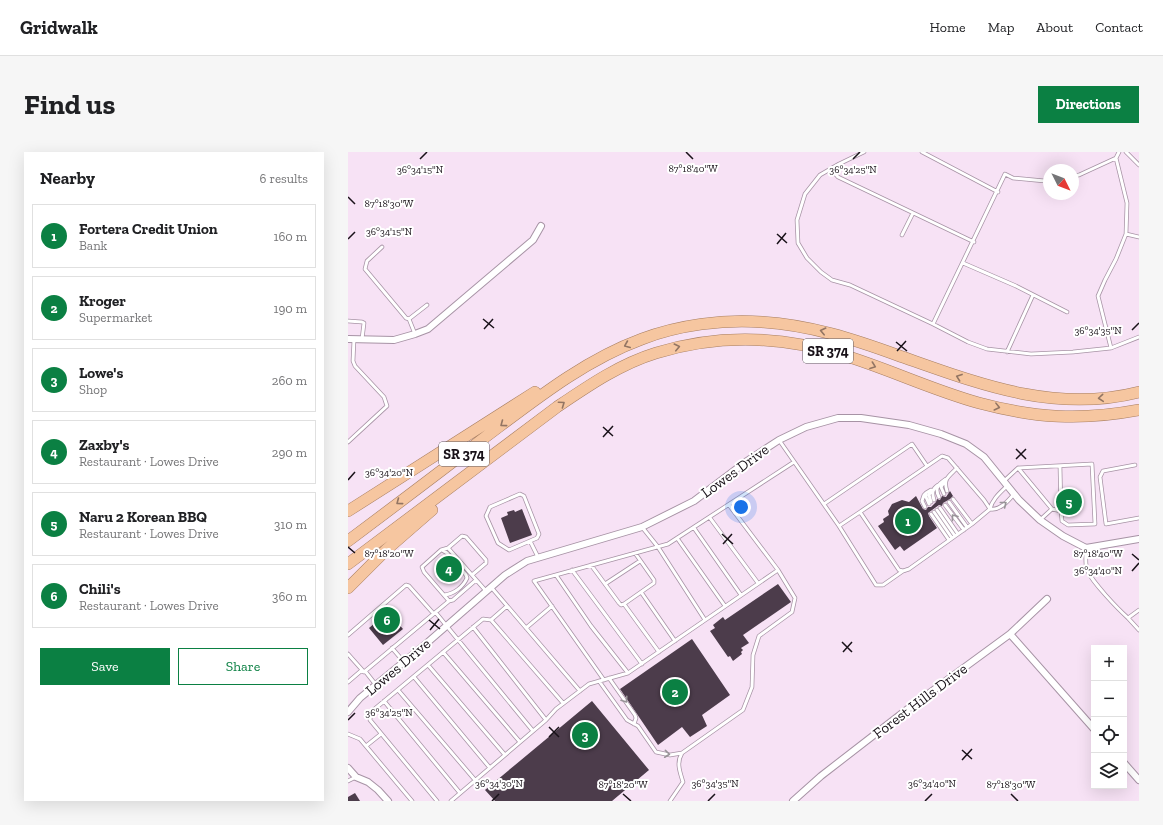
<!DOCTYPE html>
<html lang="en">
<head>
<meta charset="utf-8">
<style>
	body { margin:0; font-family:"Zilla Slab",serif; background:#f6f6f6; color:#202124 }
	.controls { position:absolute; right:12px; bottom:12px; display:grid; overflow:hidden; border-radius:0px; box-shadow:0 4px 16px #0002 }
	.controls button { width:36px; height:36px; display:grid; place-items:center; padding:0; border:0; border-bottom:1px solid #e0e0e0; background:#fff; color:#202124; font:20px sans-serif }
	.compass { position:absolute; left:695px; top:12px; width:36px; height:36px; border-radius:50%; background:#fff; box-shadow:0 4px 16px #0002; rotate:132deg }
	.you { position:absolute; left:393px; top:355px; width:14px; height:14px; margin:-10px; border:3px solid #fff; border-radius:50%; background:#1a73e8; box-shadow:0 0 0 6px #1a73e833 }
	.badge { display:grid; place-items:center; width:26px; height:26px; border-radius:50%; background:#0b8043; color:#fff; font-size:13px; font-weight:700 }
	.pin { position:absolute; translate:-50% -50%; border:2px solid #fff; box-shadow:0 1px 4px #0006 }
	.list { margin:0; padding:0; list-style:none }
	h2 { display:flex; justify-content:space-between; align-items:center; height:52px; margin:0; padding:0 16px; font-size:17px }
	h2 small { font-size:13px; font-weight:400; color:#757577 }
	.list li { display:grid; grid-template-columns:26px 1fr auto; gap:12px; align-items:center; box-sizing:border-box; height:64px; margin:0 8px 8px; padding:0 8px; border:1px solid #e0e0e0; border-radius:0px }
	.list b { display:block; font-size:15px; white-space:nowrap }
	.list p { margin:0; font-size:13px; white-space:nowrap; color:#757577 }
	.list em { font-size:13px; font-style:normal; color:#757577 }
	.actions { display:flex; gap:8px; padding:12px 16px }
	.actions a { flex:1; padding:9px 0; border:1px solid #0b8043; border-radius:0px; text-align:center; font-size:14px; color:#0b8043 }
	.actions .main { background:#0b8043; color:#fff }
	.icon { flex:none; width:22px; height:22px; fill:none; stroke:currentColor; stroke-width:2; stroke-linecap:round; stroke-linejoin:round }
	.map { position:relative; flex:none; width:791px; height:649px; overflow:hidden; border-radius:0px }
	header { display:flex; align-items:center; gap:24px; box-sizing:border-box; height:56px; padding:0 20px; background:#fff; border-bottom:1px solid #e0e0e0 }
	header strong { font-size:19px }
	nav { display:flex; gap:22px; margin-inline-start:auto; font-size:14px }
	.intro { display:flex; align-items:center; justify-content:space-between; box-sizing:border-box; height:96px; padding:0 24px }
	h1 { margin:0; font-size:28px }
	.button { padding:10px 18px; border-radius:0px; background:#0b8043; color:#fff; font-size:14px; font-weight:700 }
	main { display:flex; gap:24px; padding:0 24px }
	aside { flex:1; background:#fff; border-radius:0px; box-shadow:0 4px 16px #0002 }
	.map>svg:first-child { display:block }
</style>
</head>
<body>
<header>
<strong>Gridwalk</strong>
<nav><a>Home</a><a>Map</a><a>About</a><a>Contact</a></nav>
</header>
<div class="intro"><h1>Find us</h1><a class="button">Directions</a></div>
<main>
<aside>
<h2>Nearby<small>6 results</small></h2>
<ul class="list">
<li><span class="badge">1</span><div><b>Fortera Credit Union</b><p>Bank</p></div><em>160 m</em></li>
<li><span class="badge">2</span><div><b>Kroger</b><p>Supermarket</p></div><em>190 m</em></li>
<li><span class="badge">3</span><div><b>Lowe's</b><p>Shop</p></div><em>260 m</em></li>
<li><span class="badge">4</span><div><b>Zaxby's</b><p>Restaurant · Lowes Drive</p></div><em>290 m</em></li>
<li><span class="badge">5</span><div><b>Naru 2 Korean BBQ</b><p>Restaurant · Lowes Drive</p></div><em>310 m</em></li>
<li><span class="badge">6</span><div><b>Chili's</b><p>Restaurant · Lowes Drive</p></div><em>360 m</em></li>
</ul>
<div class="actions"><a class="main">Save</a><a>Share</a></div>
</aside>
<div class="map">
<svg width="791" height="649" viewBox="0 0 791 649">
	<rect width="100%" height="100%" fill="#f7e2f5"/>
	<path fill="#4c3c4b" d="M602,339L605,344L602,347L595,351L594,354L591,353L580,361L581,364L589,376L556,399L552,394L547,398L530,374L536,370L535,367L541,363L540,359L544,352L554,348L561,350L568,344L575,357L578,358L580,355H583L588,350L589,347L592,348L594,344L598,345Z
		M174,357L184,383L162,391L153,366L160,363L159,360L166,358L167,360Z
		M95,404L100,410L102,408L113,422H112L114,424L106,431L104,429L103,430L92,421L93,420L91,418L93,417L88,411Z
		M430,432L443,450L395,483L401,491L393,496L395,498L393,500L394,502L385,509L382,504L380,505L362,479L367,476L365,473L375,465L377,468Z
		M40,460L55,477L35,493L21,476Z
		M344,487L382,543L354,563L359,574L342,585L334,575L310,593L272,537Z
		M244,549L301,618L264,649H147L137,638Z
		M7,641L12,649H0V645Z"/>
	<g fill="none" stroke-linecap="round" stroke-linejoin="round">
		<defs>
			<path id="service" d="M516,0L491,12L472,23L457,42L449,68L450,91L459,106L473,120L484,128L502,133L585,172
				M574,0L650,40
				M771,0L768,6L779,51L778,82L768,107L757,128L750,144L763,196L791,185
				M778,0L791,13
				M483,17L490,25L626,90
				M725,24L731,23L768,6
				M701,29H697L665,26L657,22L585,172L620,190L639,197L683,202L725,200L763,196
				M778,82L791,85
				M554,83L565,61
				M34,95L19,109L17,117L58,166L61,167
				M615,111L668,134L719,160
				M0,169L14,170L16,171L14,187
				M67,182L61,167L79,153
				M659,200L685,143
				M431,288L491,374L512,360L551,418L555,419L561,417L624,372L642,357C644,347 653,340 660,333
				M0,290L39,254L36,245L7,214L5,209L6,187
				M787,313L755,319L752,325L758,372L791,366
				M712,315L713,359
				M670,316L744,312L747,372L720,373L714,369L713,359L704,357
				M656,329L670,316L704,357L692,368
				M583,339L581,343L583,350
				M599,339C595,327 600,325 609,316
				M596,342L593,335L597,329
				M591,345C586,335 591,332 598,327
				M605,347L624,372
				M586,348C584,341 584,337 590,333
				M601,350L619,375
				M476,352L564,292L579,314
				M581,352L578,345V341L583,338
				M597,353L616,378
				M577,355L574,349L576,343L578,341
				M592,356L610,382
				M642,357C652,359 661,348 666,342
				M589,358L607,384
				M512,360L594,304L600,306L636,348L642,357
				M586,360L604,386
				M583,362L601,388
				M362,366L410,431
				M491,374L528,433H535L555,419
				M294,375L310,395L357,468
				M346,376L393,443
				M329,386L377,454
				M182,389L161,398L150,391L138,364L142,355L172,342L176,344L191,382L189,386L182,389L190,405
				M100,396L114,384L118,385L138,408V411L124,423
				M738,396C738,403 737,412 739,418C745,431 769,456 780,466L791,458
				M94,398L99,401L118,423L119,426C115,435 106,442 96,443
				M243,413L271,451L273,453L276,452L306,431V428L287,401
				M224,418L294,512
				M208,423L243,474L280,521
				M257,432L292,409
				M143,435L232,539
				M293,440L327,489
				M101,449L105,448L128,428
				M276,452L311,500
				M88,461L185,579
				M780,466L791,478
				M143,468L215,551
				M125,475L198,568
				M178,476L204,454
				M0,483L58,433L61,434L85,461
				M44,496L56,510
				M95,500L172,590
				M0,502L16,520L101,449L76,420L74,415L93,398L100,396L138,439
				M80,513L157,603
				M17,519L28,533
				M66,525L142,616
				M261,526L287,563L288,566L286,572
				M256,528L186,429L320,392L446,310
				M251,529L279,568L290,574L308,600L322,603L334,601
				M0,530L14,518
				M50,538L127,628
				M36,549L112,641
				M0,582L12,587L64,649
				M18,594L33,582
				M0,629L8,625
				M89,649L22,568L23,560L135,467L143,468L159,454
				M103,649L198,568L208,557L241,532L280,521L430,418
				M322,649L335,630C332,620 328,611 334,601L395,558L404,535L405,503L411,484L444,460L447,446L430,418L381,353"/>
			<path id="minor" d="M0,187L46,188L67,182L80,177L185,88L193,74
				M662,482L746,577
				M0,560L12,546L80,490L157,423L179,409L294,375L346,349L399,309L431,288L458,275L490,266H513L561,273L593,282L618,292L636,305L671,348L692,368L715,384L738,396L791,387
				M776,611L791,628
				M0,616L8,625L20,630L30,638L40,649
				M445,649L473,624L557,559L662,482L699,447"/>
			<path id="trunk" d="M0,359L187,240
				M0,389C44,356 88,323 132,289C183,251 234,209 294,187C330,173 376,167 414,170C462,173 505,187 549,203C629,231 705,262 791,240
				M0,412L209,255C240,234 272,212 308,201C370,182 434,184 495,203C541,217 584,238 631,251C687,266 733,269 791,258
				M0,436L38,398L84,358"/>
		</defs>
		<use href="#service" stroke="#a793a5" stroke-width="4.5"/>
		<use href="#minor" stroke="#a793a5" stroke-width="8"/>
		<use href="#trunk" stroke="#a77e61" stroke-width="12"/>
		<use href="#service" stroke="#fff" stroke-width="3"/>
		<use href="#minor" stroke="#fff" stroke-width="6"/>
		<use href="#trunk" stroke="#f6c6a0" stroke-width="11"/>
	</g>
	<defs><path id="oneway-chevron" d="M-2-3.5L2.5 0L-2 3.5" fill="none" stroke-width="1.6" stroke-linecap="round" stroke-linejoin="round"/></defs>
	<g stroke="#937563">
		<use href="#oneway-chevron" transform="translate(475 179) rotate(-167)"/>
		<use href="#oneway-chevron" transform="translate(279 193) rotate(157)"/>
		<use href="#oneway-chevron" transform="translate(329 195) rotate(-13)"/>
		<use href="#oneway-chevron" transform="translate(525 214) rotate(20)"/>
		<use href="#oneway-chevron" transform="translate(611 225) rotate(-160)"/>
		<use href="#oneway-chevron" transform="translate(753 246) rotate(175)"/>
		<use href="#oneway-chevron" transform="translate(214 252) rotate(-35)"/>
		<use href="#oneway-chevron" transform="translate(649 255) rotate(14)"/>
		<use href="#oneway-chevron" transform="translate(155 272) rotate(143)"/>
		<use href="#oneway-chevron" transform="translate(51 350) rotate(143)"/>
	</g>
	<g stroke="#989498">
		<use href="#oneway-chevron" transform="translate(656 352) rotate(-38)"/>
		<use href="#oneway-chevron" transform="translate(606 365) rotate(-127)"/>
		<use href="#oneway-chevron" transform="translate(277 548) rotate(56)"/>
		<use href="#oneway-chevron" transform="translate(319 602) rotate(6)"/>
	</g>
	<path fill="none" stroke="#191219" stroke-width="1.5" d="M338,0L345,7M72,7L79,0M505,7L512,0M0,45L7,52M429,82L439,91M0,87L7,80M429,92L438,81M135,167L146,176M136,177L145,167M784,178L791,171M548,190L559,199M549,199L558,189M255,275L265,284M255,285L265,274M668,297L678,307M668,307L678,297M0,328L7,320M374,382L385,392M375,392L384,382M0,395L7,401M784,402L791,408M784,419L791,411M81,468L92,477M82,478L91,467M494,490L504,500M495,500L504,490M0,568L7,561M201,575L211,585M201,585L211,575M614,598L624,607M614,608L624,597M275,642L283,649M663,642L670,649M144,649L151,642M360,649L367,642M577,649L584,642"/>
	<g text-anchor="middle" stroke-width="4" stroke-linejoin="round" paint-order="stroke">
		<g fill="#fff" stroke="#5e595e" stroke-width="1">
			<rect x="455" y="187" width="50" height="24" rx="3"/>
			<rect x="91" y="290" width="50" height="24" rx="3"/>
		</g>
		<g font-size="14" font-weight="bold" fill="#191219">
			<text x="480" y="204">SR 374</text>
			<text x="116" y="307">SR 374</text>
		</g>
		<g font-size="15" fill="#191219" stroke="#fff">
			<text transform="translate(387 319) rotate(-36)" y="5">Lowes Drive</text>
			<text transform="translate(50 515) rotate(-40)" y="5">Lowes Drive</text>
			<text transform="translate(572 549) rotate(-37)" y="5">Forest Hills Drive</text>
		</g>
	</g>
	<g font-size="10" text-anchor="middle" fill="#191219" stroke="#fff" stroke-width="4" stroke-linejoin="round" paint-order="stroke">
		<text x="345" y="20">87°18'40"W</text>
		<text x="72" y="21">36°34'15"N</text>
		<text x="505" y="21">36°34'25"N</text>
		<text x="41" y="55">87°18'30"W</text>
		<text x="41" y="83">36°34'15"N</text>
		<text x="750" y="182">36°34'35"N</text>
		<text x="41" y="324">36°34'20"N</text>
		<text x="41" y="405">87°18'20"W</text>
		<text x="750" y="405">87°18'40"W</text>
		<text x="750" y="422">36°34'40"N</text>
		<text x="41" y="564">36°34'25"N</text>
		<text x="151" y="635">36°34'30"N</text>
		<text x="367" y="635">36°34'35"N</text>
		<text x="584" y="635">36°34'40"N</text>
		<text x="275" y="636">87°18'20"W</text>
		<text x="663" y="636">87°18'30"W</text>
	</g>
</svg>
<div class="controls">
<button>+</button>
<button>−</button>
<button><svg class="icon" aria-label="locate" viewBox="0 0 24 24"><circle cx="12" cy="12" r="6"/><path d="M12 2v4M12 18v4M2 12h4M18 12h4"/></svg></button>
<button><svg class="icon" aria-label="layers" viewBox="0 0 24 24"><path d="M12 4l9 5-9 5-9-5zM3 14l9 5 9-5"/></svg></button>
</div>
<svg class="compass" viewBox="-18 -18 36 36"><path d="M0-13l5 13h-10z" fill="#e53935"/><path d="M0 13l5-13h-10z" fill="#757577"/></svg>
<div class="you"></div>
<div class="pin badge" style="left:560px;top:369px">1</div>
<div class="pin badge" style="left:327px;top:540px">2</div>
<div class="pin badge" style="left:237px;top:583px">3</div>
<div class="pin badge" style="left:101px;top:417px">4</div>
<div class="pin badge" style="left:721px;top:350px">5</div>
<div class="pin badge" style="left:39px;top:468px">6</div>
</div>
</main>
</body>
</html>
